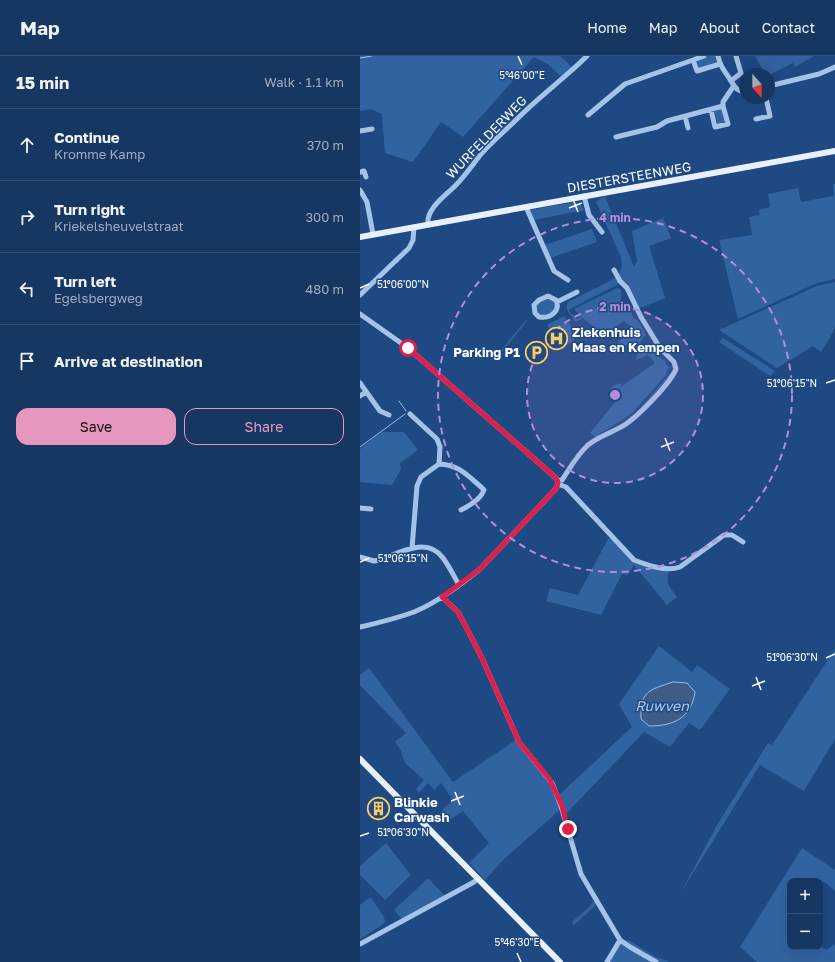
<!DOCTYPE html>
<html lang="en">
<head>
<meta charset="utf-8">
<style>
	body { margin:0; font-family:"Golos Text",sans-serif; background:#1f3f68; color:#f1f3f6 }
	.controls { position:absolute; right:12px; bottom:12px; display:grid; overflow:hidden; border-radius:8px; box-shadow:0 4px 16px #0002 }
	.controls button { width:36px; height:36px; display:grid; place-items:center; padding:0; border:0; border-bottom:1px solid #355177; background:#163762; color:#f1f3f6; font:20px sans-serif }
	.compass { position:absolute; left:379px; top:12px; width:36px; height:36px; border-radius:50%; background:#163762; box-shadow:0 4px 16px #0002; rotate:159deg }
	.stop { position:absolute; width:12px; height:12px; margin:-9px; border:3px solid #e11d48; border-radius:50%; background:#fff }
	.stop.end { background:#e11d48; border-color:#fff; box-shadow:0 1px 4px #0008 }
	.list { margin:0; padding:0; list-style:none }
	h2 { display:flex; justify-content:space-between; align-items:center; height:52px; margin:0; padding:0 16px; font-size:17px }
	h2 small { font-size:13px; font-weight:400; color:#9eacbe }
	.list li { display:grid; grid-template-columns:26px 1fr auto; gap:12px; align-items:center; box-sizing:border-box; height:72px; padding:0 16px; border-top:1px solid #355177 }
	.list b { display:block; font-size:15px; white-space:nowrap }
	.list p { margin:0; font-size:13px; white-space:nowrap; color:#9eacbe }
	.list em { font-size:13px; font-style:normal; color:#9eacbe }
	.actions { display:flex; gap:8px; padding:12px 16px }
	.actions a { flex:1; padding:9px 0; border:1px solid #e797bd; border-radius:12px; text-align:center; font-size:14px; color:#e797bd }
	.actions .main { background:#e797bd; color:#111 }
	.icon { flex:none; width:22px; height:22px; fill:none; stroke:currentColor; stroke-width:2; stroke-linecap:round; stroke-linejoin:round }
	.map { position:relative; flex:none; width:475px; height:906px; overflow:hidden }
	header { display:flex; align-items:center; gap:24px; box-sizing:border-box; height:56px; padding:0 20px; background:#163762; border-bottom:1px solid #355177 }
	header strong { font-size:19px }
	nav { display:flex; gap:22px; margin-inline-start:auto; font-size:14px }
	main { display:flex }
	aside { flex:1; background:#163762 }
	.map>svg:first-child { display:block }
</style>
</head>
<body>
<header>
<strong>Map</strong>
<nav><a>Home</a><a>Map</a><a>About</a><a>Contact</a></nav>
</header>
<main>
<aside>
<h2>15 min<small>Walk · 1.1 km</small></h2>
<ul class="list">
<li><svg class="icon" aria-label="ahead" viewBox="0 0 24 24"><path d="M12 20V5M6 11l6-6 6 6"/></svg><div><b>Continue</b><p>Kromme Kamp</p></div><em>370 m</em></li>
<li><svg class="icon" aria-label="right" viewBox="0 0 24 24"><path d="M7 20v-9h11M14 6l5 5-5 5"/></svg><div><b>Turn right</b><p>Kriekelsheuvelstraat</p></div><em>300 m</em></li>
<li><svg class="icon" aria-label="left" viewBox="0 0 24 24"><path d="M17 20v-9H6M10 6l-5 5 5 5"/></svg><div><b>Turn left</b><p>Egelsbergweg</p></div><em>480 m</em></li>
<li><svg class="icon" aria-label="arrive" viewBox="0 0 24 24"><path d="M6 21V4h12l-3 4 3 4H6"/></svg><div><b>Arrive at destination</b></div></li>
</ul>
<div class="actions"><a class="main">Save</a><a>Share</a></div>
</aside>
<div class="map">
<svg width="475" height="906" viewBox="0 0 475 906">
	<rect width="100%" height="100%" fill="#1e4983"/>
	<path fill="#3263a1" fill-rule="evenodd" d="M0,0H200L213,12L202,22L188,8L174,1L103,81L81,66L53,106L25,97L22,58L11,53L0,55Z
		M349,0H357V4L356,6L338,13L335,6L337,5Z
		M395,0H454L435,11L433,7L409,19V18H405Z
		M361,53L363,54L362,56L364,65L366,66L363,68H356L357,66L355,57L353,56L354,55Z
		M473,128H475V223L457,227L378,263L359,184L392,179L389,161L400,159L399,154L410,151L408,138L438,132L441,146L474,140Z
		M245,140L274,211L277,205L272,175L303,162L311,182L289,190L305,242L278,253L259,218L262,210L261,201L236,146Z
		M215,146L222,150L224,154L174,164L170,154Z
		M232,173L237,186L190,202L185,189Z
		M256,221C266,230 270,243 276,255C282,266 295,290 305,299C312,305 318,308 312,318L275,359L266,367L237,382L230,377L260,340L250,332L259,327L262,330L295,307L288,299L276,304L275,303L280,300L276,301L275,300L278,299L276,295L273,296L268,288L255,298L251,294L272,272L264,265L243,279L223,262L216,266C211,260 204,254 208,246L250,225ZM259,228L264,232L275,255L301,296L311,305L313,314L276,357L263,367L240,380L239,378L264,363L273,356L306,319L309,311L306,308L305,305C300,303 300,300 296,296C293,291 287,290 281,288L280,286L282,283L286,279L279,266L273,261L269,249C254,250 265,241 260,233L257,232L214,253L221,260L219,263H217L209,255L210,253Z
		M475,226V271L472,278L461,296L453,290L417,312L359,274L457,230Z
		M187,243H192L196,249L192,256L182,260L177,257L176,251L179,247Z
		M204,260L216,277L215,282L211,287L206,288L207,280L205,282L202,278L196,281L192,277L187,269Z
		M166,264L167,265L139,300V297Z
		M363,282L415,315L410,320L359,286Z
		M22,376H44L58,394L40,407L41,413L32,429L0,426V393Z
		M248,483H252L278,508L309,515C305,528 310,531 317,541L307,549L274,509L268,519L262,518L241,559L186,545L190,532L218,539Z
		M299,590L332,616L337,609L370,633L340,674L329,667L310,691L284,676L206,758L199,739L272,671L259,648Z
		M475,593V683L444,735L400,709L320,838L357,769L408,687L412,689Z
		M9,612L93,726L156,684L187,722L201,753L144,803L125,824L109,807L129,787L103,755L91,763L82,754L93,744L81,727L74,734L68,727L59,737L56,733L64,724L45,707L40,693L35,686L46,677L0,629V619Z
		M26,787L51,819L25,844L0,819V810Z
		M442,792L475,814V835L466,827L461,825L460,827V825H430V891H460V889L466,894L475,888V906H397L380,891Z
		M68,822L85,840L42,863L34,854Z
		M9,842H11L24,861L25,866L22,869L0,883V849Z
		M235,844L237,848L214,869L212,866L227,853Z
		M264,884L270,885L294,900L310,906H248L260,887Z"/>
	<path fill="#3d5d86" stroke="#98beeb" d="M313,626L327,627L335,636C331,662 314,670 289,670L281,663C280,635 289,634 313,626Z"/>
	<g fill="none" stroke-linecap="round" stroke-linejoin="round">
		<path stroke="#98beeb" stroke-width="1" d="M0,2L12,0
			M39,345L46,355
			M0,391L45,358"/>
		<path stroke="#a4c3e9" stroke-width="5" d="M344,0L333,4L337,15L360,8
			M358,0C361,14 365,14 371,25C375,31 377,36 385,35
			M371,25L381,17L376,0
			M409,30L459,18L475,11
			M351,54L355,71L368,68L363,50
			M228,59L265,28L333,4
			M325,60L328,72
			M396,63L410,60L406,42
			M0,75L12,73
			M256,81L297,71L307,65L363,50V46L373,31
			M0,116L4,115L6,121
			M0,134L7,146L13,178
			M224,140L229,159L242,176
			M166,151L194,215L208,224
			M68,168C66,153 85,140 95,130C105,120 113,108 122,97C134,84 147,73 159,61C181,39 206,21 227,0
			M0,239L49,192L53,184L54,171
			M188,240L196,244C201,255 190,263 179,261L175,257L174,249L179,244Z
			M197,246L217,236
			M0,258L48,292L196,422L198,425
			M0,327L20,355L29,359
			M0,340L6,336
			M50,358L77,383L80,391L79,408
			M198,425L202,424C210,412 217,399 228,389C239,380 254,376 266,368C279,359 310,328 316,313L314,306L300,292L281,261L267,232L260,225L254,214
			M198,428L206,431L274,504C287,509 306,516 320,511L364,479H372L383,486
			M0,452L11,453
			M52,492L57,430L61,421L79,408C99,409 107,419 121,431L124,434C121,443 109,450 101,454
			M0,501L14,505L20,504C39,497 67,480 83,502C89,510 94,520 99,529
			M82,541L98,556L105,569L122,602L159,686L192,727L201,750L221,818L260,884L270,891L296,906
			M0,571C18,567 37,562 54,556C78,546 100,529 120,513L191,438L197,431L198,425
			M0,888L114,826L118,822
			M247,906L260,884"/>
		<path stroke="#e8f0fe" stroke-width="6" d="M0,181L475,95
			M0,703L200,906"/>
	</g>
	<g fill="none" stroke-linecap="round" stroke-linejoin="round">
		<path stroke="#e11d48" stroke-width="5" d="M48,292L196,422L198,426L197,431L191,438L120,513L82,541L98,556L105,569L122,602L159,686L190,724L202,750L208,773"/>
	</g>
	<path fill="none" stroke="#fff" stroke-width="1.5" d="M158,0L162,9M213,143L218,156M209,152L222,147M0,232L9,228M466,327L475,324M305,382L310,395M301,391L314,386M0,506L9,502M466,602L475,598M396,621L401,634M392,630L405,625M95,736L100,749M91,745L104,740M0,780L9,777M157,897L161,906"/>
	<circle cx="255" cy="339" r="88" fill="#b68bdc" fill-opacity=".12"/>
	<g fill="none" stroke="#b68bdc" stroke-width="2" stroke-dasharray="7 5">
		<circle cx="255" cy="339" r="88"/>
		<circle cx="255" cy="339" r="177"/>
	</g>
	<defs>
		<symbol id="hospital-ring" viewBox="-11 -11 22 22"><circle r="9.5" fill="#1e4983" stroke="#f8ce63" stroke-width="1.5"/><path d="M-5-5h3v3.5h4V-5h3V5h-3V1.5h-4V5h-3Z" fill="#f8ce63"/></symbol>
		<symbol id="parking-ring" viewBox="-11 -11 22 22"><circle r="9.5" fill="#1e4983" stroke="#f8ce63" stroke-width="1.5"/><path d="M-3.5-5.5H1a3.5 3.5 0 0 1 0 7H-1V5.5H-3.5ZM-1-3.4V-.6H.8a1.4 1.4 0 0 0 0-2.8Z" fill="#f8ce63"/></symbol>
		<symbol id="building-ring" viewBox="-11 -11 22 22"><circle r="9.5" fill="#1e4983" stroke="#f8ce63" stroke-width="1.5"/><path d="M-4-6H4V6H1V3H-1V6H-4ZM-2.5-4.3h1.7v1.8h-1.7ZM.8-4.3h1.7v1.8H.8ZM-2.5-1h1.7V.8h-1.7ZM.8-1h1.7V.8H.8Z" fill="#f8ce63"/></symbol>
	</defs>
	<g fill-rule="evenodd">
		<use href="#hospital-ring" x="184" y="270" width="25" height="25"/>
		<use href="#parking-ring" x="164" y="284" width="25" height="25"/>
		<use href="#building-ring" x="6" y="740" width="25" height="25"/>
	</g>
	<g text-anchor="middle" stroke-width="3" stroke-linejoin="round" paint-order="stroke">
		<g font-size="13" fill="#fff" stroke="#1e4983">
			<text transform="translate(126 81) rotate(-46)" y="5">WURFELDERWEG</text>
			<text transform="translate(269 121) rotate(-10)" y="5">DIESTERSTEENWEG</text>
		</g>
		<g font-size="13" font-weight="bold" fill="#fff" stroke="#1e4983" text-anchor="start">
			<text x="212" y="281">Ziekenhuis<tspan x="212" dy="15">Maas en Kempen</tspan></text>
			<text x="160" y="301" text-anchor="end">Parking P1</text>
			<text x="34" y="751">Blinkie<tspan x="34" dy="15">Carwash</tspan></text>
		</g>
		<g font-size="14" font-style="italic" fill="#b0cdf1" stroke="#1e4983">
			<text x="302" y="655">Ruwven</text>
		</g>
	</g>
	<g font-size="10" text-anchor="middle" fill="#fff" stroke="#1e4983" stroke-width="3" stroke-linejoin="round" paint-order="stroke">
		<text x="162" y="23">5°46'00"E</text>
		<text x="43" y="232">51°06'00"N</text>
		<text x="432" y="331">51°06'15"N</text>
		<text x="43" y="506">51°06'15"N</text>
		<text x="432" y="605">51°06'30"N</text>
		<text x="43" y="780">51°06'30"N</text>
		<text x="157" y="890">5°46'30"E</text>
	</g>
	<circle cx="255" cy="339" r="6" fill="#b68bdc" stroke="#1e4983" stroke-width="2"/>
	<g font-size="12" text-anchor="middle" font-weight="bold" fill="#b68bdc" stroke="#1e4983" stroke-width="3" stroke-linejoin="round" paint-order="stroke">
		<text x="255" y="166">4 min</text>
		<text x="255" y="255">2 min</text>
	</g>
</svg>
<div class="controls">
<button>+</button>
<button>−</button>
</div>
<svg class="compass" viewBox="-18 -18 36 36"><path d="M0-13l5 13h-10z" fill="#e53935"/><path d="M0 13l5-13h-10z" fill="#9eacbe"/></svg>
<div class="stop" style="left:48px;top:292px"></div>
<div class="stop end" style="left:208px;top:773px"></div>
</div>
</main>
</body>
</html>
